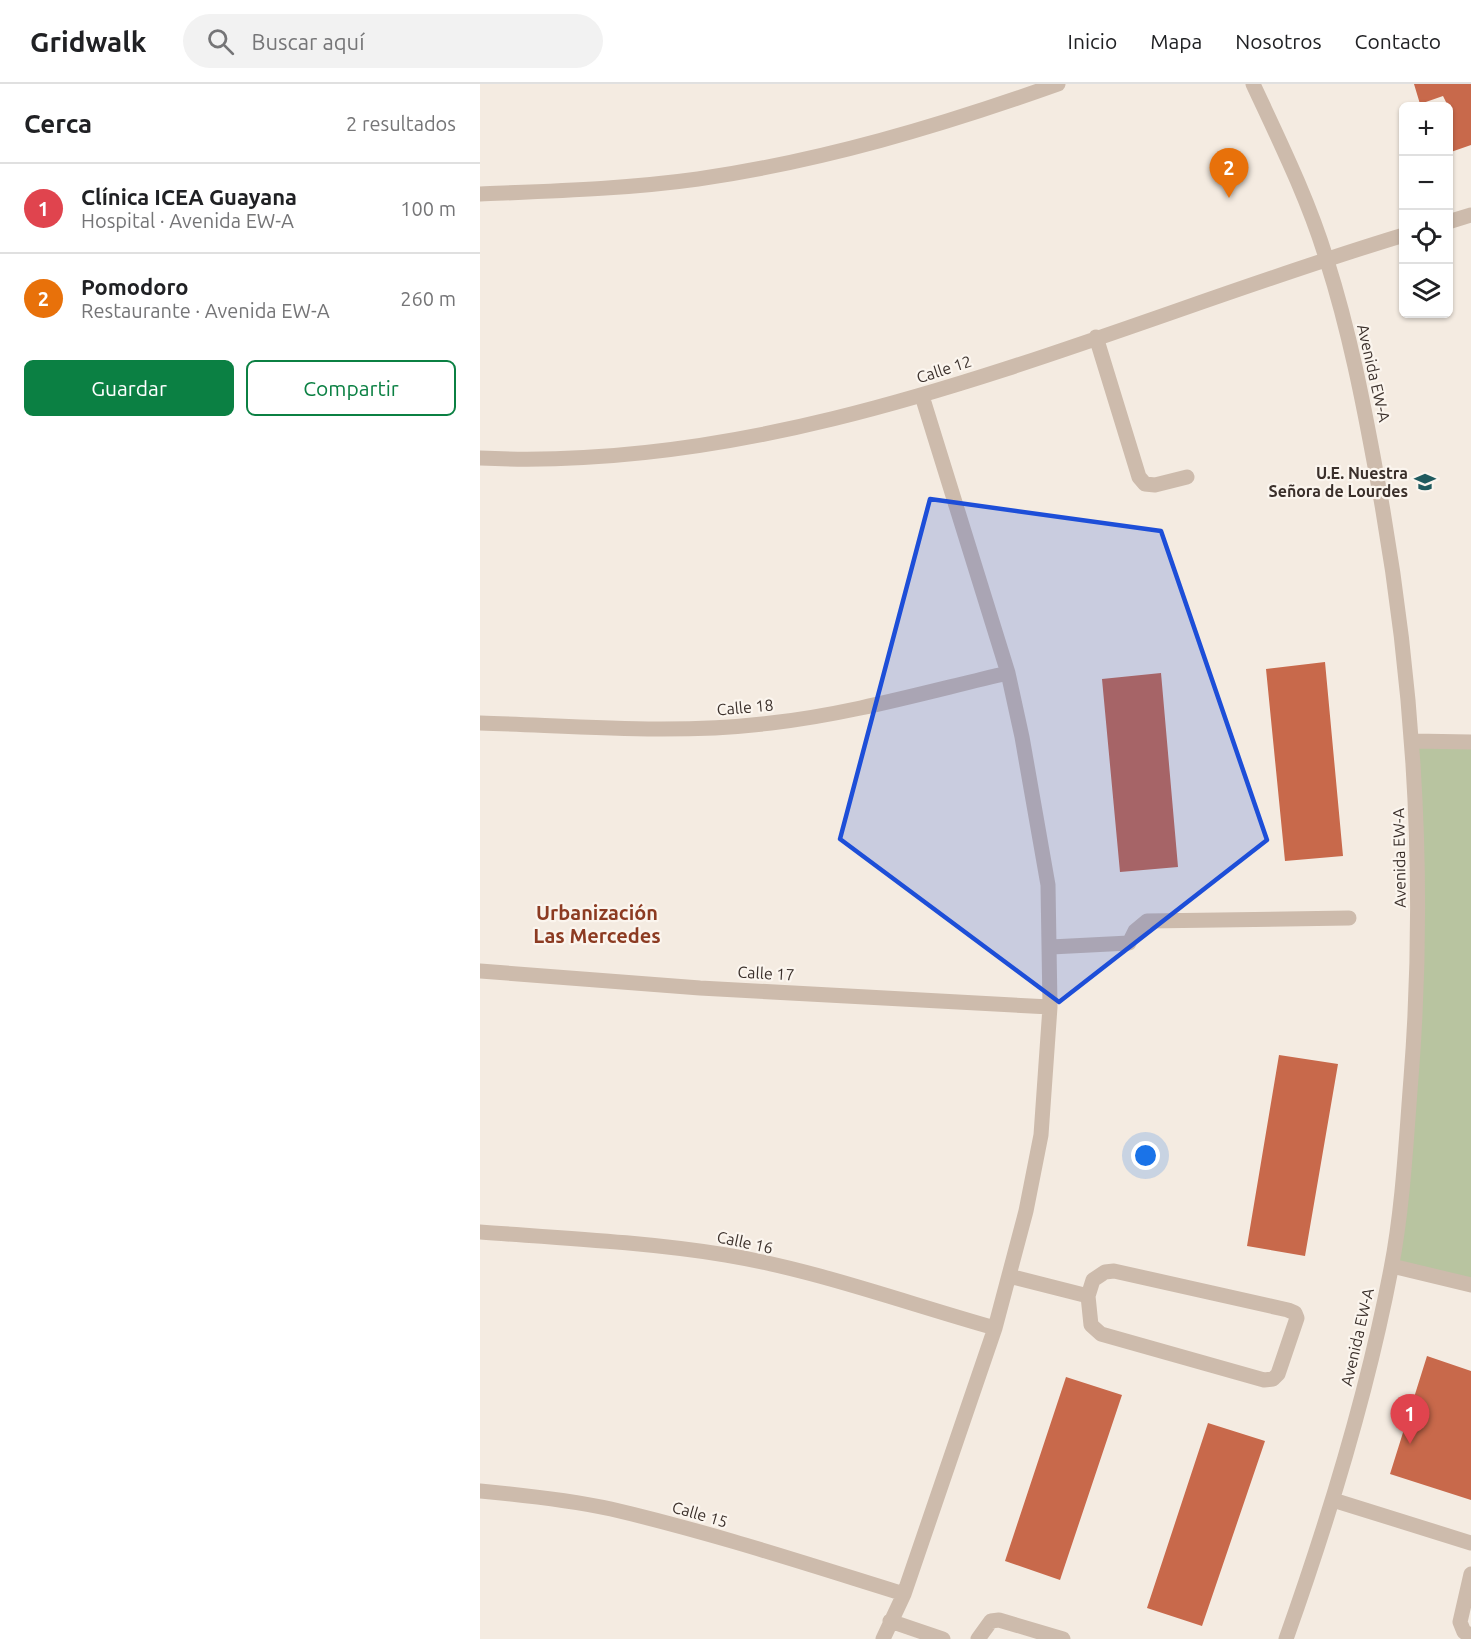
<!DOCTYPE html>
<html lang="es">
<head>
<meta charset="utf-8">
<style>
	body { margin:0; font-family:Ubuntu,sans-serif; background:#f2f2f2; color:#202124 }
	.controls { position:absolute; right:18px; top:18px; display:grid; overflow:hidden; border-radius:9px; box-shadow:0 2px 4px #0004 }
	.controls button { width:54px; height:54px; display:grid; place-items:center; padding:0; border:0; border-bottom:2px solid #e0e0e0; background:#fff; color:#202124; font:30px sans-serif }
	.you { position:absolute; left:666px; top:1072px; width:21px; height:21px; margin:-15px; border:4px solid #fff; border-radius:50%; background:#1a73e8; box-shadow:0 0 0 9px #1a73e833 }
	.badge { display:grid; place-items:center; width:39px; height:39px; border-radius:50%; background:#0b8043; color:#fff; font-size:20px; font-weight:700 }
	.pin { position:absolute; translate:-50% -50px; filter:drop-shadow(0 2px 3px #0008) }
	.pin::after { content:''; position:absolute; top:32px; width:21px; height:18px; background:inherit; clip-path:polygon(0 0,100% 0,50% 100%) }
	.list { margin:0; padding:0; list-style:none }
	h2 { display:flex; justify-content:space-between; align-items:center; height:78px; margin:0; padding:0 24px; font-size:26px }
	h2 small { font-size:20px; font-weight:400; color:#757577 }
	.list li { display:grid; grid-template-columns:39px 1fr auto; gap:18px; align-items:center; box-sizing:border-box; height:90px; padding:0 24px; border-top:2px solid #e0e0e0 }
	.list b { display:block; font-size:22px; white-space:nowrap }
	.list p { margin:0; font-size:20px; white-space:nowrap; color:#757577 }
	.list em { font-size:20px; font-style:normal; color:#757577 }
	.actions { display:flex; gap:12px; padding:18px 24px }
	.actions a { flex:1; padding:14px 0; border:2px solid #0b8043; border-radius:9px; text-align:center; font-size:21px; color:#0b8043 }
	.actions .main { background:#0b8043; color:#fff }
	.icon { flex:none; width:33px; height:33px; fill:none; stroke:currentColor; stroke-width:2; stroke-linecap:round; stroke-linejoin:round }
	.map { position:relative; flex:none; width:991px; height:1555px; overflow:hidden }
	header { display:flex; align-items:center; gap:36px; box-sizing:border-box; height:84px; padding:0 30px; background:#fff; border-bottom:2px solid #e0e0e0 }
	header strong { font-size:28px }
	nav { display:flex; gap:33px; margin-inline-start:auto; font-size:21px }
	.search { width:420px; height:54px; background:#f2f2f2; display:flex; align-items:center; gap:15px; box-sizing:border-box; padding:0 21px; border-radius:33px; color:#757577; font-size:22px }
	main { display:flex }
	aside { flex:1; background:#fff }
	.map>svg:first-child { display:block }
</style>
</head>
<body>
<header>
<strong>Gridwalk</strong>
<div class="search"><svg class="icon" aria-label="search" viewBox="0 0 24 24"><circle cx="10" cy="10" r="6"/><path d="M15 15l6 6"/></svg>Buscar aquí</div>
<nav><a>Inicio</a><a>Mapa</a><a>Nosotros</a><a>Contacto</a></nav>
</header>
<main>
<aside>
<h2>Cerca<small>2 resultados</small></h2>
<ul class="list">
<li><span class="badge" style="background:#e0444e">1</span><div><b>Clínica ICEA Guayana</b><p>Hospital · Avenida EW-A</p></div><em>100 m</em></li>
<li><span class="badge" style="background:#e8710a">2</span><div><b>Pomodoro</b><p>Restaurante · Avenida EW-A</p></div><em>260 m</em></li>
</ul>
<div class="actions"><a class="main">Guardar</a><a>Compartir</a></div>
</aside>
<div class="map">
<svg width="991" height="1555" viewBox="0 0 991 1555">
	<rect width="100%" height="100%" fill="#f4ebe1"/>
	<path fill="#b8c4a0" d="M933,657L991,658V1201L912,1182L932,975Z"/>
	<path fill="#c8694b" d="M934,0H991V61L968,69V22L963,12L940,20Z
		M845,578L863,772L805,777L786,585Z
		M681,589L698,783L640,788L622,595Z
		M799,971L858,980L825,1172L767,1162Z
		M947,1272L991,1287V1416L910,1390Z
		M586,1293L642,1311L580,1496L525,1477Z
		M728,1339L785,1357L722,1542L667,1524Z"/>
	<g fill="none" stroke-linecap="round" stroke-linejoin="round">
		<path stroke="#cdbbac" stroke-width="15" d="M773,0C800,58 829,117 847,177C869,246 883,317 896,388C934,590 947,789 931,994C926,1057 923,1123 911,1185C887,1311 849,1434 806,1555
			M0,110C73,107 146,105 218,95C342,77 460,42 578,0
			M968,138L991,131
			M616,253L659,393L665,400L675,401L707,393
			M0,374C322,390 622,242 924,151
			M0,639C97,642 195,651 291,639C371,630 450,607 528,589
			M933,657L991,658
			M571,863L649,859L655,847L667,837L869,834
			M0,887L220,904L570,923
			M0,1148C82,1154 165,1158 246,1171C336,1186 426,1219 515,1244
			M912,1182L991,1201
			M529,1192L608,1212L611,1241L621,1250L784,1296L793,1295L798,1290L817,1234L815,1229L808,1226L634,1187L625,1188L613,1196L608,1212
			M0,1407C44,1411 88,1416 131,1425C230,1448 327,1480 424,1510
			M853,1416L991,1459
			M991,1490L980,1538L984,1548L991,1551
			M410,1537L463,1555
			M403,1555L424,1510L515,1244L546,1127L561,1051L570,923L568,801L542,653L528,589L442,312
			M498,1555L511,1537L519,1536L583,1555"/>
	</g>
	<path fill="#1d4ed8" fill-opacity="0.2" stroke="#1d4ed8" stroke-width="4.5" stroke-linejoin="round" d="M450,415L681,447L787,756L579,918L360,755Z"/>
	<defs>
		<symbol id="school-bare" viewBox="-9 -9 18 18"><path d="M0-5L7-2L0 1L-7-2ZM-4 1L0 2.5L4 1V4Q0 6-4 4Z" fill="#1f5a5e" stroke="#fbf5ee" stroke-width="2.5" paint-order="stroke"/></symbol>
	</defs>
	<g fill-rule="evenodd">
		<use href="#school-bare" x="930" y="383" width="30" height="30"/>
	</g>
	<g text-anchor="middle" stroke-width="4.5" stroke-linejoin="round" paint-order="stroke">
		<g font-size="16" fill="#3b302b" stroke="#fbf5ee">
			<text transform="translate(464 285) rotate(-18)" y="6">Calle 12</text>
			<text transform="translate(894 289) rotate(77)" y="6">Avenida EW-A</text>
			<text transform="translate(265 623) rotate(-5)" y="6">Calle 18</text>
			<text transform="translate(919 774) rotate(-91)" y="6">Avenida EW-A</text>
			<text transform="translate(286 889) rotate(3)" y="6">Calle 17</text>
			<text transform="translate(265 1158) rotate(12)" y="6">Calle 16</text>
			<text transform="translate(877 1253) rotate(-77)" y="6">Avenida EW-A</text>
			<text transform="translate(220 1430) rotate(16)" y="6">Calle 15</text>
		</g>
		<g font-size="16" font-weight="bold" fill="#3b302b" stroke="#fbf5ee" text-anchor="end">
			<text x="928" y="395">U.E. Nuestra<tspan x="928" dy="18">Señora de Lourdes</tspan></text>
		</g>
		<g font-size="20" font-weight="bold" fill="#8c3b22" stroke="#fbf5ee">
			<text x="117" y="836">Urbanización<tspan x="117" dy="23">Las Mercedes</tspan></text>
		</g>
	</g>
</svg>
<div class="controls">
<button>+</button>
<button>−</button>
<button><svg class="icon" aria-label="locate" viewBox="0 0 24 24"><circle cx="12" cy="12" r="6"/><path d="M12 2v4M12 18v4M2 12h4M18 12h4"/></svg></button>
<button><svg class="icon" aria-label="layers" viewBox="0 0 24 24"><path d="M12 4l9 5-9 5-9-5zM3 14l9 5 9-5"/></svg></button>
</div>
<div class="you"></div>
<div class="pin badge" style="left:930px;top:1360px;background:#e0444e">1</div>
<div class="pin badge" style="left:749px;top:114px;background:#e8710a">2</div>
</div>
</main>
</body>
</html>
